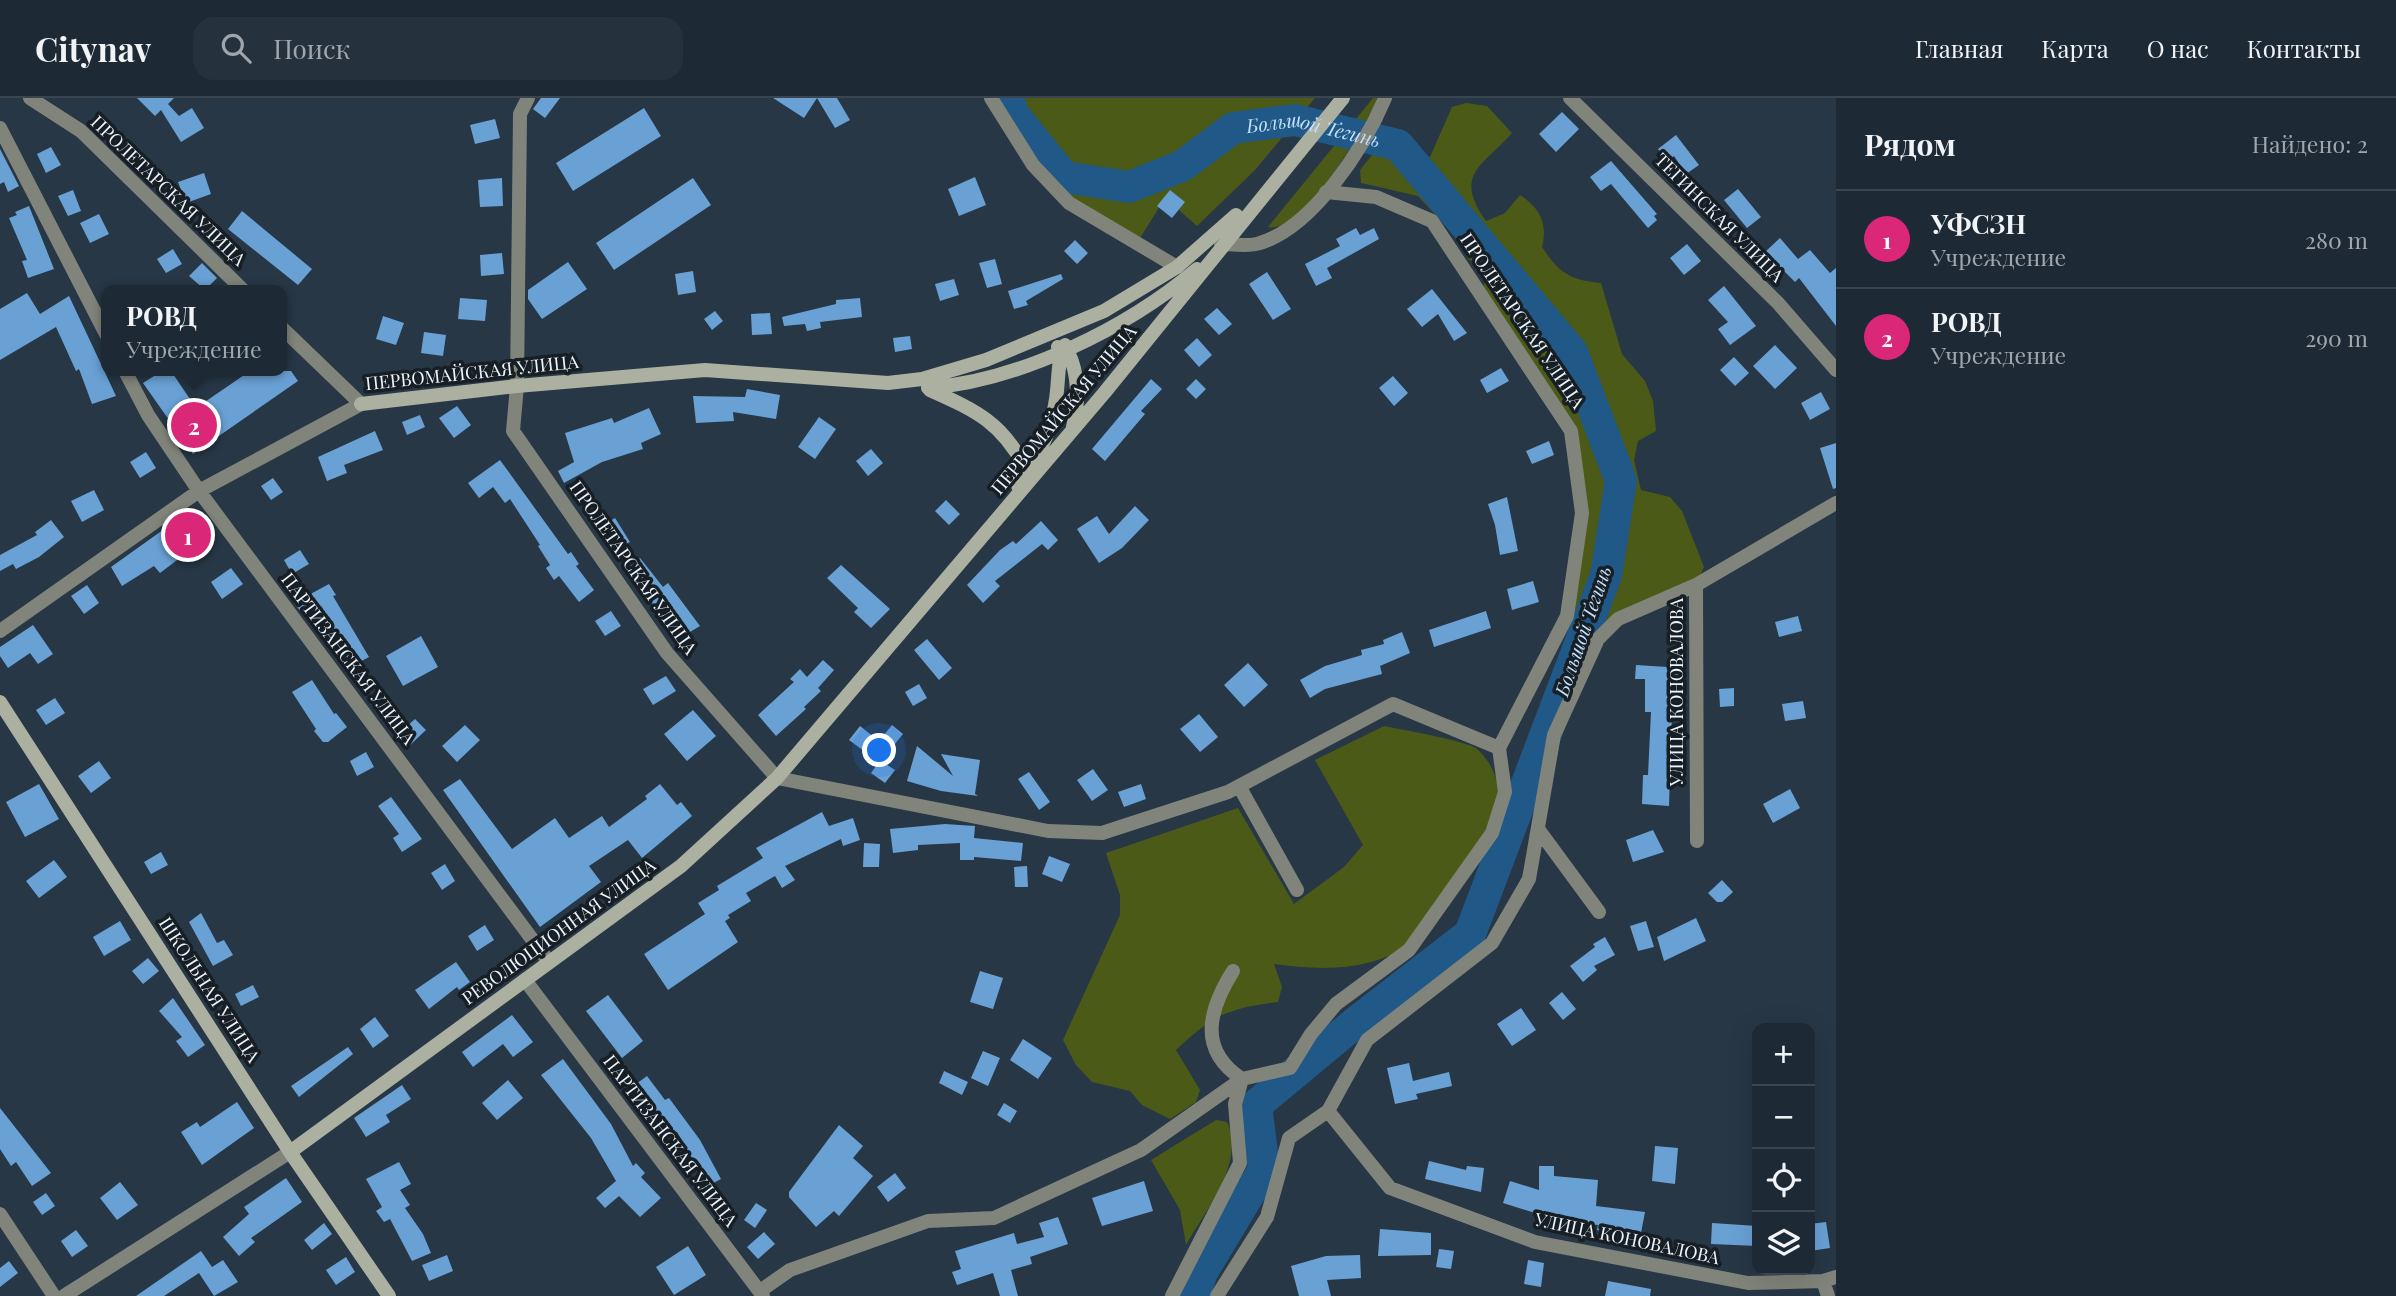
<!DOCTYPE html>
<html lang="ru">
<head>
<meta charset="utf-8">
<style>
	body { margin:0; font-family:"Playfair Display",serif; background:#25313c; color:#f1f3f6 }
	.controls { position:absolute; right:21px; bottom:21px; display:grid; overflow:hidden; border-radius:14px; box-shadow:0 7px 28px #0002 }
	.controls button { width:63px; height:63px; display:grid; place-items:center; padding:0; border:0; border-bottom:2px solid #3b454f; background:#1d2934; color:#f1f3f6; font:35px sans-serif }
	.you { position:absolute; left:880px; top:653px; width:24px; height:24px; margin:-18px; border:5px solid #fff; border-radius:50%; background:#1a73e8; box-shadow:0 0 0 10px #1a73e833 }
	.badge { display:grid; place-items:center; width:46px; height:46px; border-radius:50%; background:#db2777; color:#fff; font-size:23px; font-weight:700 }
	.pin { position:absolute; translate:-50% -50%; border:4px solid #fff; box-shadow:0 2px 7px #0006 }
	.popup { position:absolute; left:101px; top:187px; width:186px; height:91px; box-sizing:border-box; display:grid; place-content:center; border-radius:14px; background:#1d2934; filter:drop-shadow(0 2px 5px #0005); font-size:23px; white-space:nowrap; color:#a0a6ac }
	.popup b { font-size:26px; color:#f1f3f6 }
	.popup::after { content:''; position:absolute; left:50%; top:100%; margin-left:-14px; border:14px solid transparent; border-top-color:#1d2934 }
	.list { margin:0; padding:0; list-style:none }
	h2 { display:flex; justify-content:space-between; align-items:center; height:91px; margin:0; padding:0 28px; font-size:30px }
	h2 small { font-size:23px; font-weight:400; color:#a0a6ac }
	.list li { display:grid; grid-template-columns:46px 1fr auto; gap:21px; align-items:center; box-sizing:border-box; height:98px; padding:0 28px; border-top:2px solid #3b454f }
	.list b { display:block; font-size:26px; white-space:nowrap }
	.list p { margin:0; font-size:23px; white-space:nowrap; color:#a0a6ac }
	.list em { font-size:23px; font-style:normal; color:#a0a6ac }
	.icon { flex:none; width:38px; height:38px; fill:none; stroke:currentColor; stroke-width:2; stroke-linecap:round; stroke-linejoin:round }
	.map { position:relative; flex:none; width:1836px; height:1198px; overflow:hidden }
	header { display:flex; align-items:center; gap:42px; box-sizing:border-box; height:98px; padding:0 35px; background:#1d2934; border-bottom:2px solid #3b454f }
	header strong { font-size:33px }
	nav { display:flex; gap:38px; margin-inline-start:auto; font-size:24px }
	.search { width:490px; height:63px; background:#25313c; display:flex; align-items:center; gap:18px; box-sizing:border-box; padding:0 24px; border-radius:21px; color:#a0a6ac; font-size:26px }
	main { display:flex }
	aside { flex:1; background:#1d2934 }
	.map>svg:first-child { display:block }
</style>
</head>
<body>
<header>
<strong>Citynav</strong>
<div class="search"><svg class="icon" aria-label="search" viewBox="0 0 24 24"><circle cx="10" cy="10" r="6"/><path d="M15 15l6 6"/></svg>Поиск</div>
<nav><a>Главная</a><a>Карта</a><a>О нас</a><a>Контакты</a></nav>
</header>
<main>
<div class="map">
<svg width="1836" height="1198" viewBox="0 0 1836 1198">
	<rect width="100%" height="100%" fill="#273746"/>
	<path fill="#4c5a17" d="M991,0H1315L1255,72L1197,128L1179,112L1184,104L1170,92L1137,145L1069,105Z
		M1373,0H1377C1367,28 1301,138 1268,129Z
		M1466,5L1487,8L1512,35C1482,69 1453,76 1486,123L1505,115L1520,97C1540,110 1548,126 1542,149C1559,175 1570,182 1601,185L1622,256L1645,283L1653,303L1656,333L1638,343L1634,362L1641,392L1670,399L1682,413L1704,469L1696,487L1618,521L1598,541L1567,518L1582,415L1571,333L1480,195L1487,180L1476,165L1468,161L1457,140L1418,98L1361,85L1360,72L1388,37L1430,59L1452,9Z
		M1384,628C1402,632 1465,642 1477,651C1494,666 1503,691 1497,714C1494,724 1411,845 1403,850C1366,874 1316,872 1274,866L1282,889L1278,904C1229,910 1213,917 1176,952L1200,992L1196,1004L1170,1021L1142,1007L1130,993L1092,984L1076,967L1063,942L1120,817V797L1106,755L1238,710L1294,806L1344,769L1363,747L1315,662Z
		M1216,1022L1227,1024C1246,1065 1205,1113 1186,1147L1180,1112L1151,1062Z"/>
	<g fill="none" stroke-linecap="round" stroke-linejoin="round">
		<path stroke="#205887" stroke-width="32" id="s1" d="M1008,0L1013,16L1064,79L1129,89L1182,68L1233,30L1295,22L1398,47L1572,254L1621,383L1606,477L1470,836L1355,925L1256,1007L1264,1071L1202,1174L1194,1198"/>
	</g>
	<path fill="#69a1d5" d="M137,0H174L168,6L179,18L192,10L204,30L181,44L161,12L155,18Z
		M541,0H560L545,20L533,11Z
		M773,0H817L804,20Z
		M817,0H837L850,22L835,30Z
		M644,10L661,38L573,93L556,65Z
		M1562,14L1579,31L1556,54L1539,36Z
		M495,21L500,40L475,46L470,27Z
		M1676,37L1699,67L1686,76L1674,58L1668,63L1658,51Z
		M51,49L61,67L46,75L37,56Z
		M0,51L19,88L8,94L4,84L0,86Z
		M1611,63L1657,116L1654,118L1657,122L1648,130L1611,86L1601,93L1590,79Z
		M204,75L211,96L186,105L178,84Z
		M975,79L986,107L959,118L948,91Z
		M502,80L503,108L480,109L478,82Z
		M693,80L711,107L614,172L596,145Z
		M1738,91L1761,119L1747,130L1724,102Z
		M73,92L81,113L68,118L58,98Z
		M1170,92L1185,104L1172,120L1157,108Z
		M29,108L54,171L28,180L22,163L27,162L9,120L17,117L15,114Z
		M242,113L312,171L298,187L228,131Z
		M99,116L109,136L90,145L80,125Z
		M1356,130L1360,137L1374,130L1379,141L1327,170L1332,180L1316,188L1305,166L1340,148L1336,141Z
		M1780,140L1798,161L1810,152L1830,175L1836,170V228L1799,180L1795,184L1765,154Z
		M1075,142L1088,155L1077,166L1064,153Z
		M1687,146L1701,163L1684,177L1670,160Z
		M173,151L182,166L166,175L157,161Z
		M502,155L504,176L481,178L480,157Z
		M995,161L1002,186L987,190L979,165Z
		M568,164L587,191L542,221L528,201V192Z
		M202,165L217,180L205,192L189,178Z
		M693,173L696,194L678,197L675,176Z
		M1267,174L1291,211L1273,222L1249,186Z
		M1061,176L1063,181L1026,203L1028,207L1014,211L1008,193Z
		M954,181L959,197L940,203L935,186Z
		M1724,188L1756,228L1730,247L1718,231L1728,224L1708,202Z
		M1432,191L1467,235L1454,243L1438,216L1422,229L1407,211Z
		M27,195L40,216L69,198L116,298L92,306L79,271L76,273L56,229L0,262V211Z
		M460,200L487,202L485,223L458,221Z
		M860,200L862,219L820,224L821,230L807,233L805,226L784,228L782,219L836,206V202Z
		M1217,210L1232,226L1219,237L1204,221Z
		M715,213L723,223L712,232L704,221Z
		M770,215L772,236L752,237L751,216Z
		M383,218L404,225L396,247L376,241Z
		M424,234L446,237L443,258L421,255Z
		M910,238L912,251L895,254L893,240Z
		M1197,240L1212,257L1199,269L1184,252Z
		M1775,247L1797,270L1775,291L1753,268Z
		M1734,259L1749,275L1735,288L1720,272Z
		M1501,270L1509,283L1487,295L1480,282Z
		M162,273H171L196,310L250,273H291L298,283L193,356L143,285Z
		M1393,278L1408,295L1394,308L1379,290Z
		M1151,281L1162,291L1141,313L1145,316L1105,363L1092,351Z
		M1196,281L1206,291L1196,301L1186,291Z
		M747,291L780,297L776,321L733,314L734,323L696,325L693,298L745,299Z
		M1821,294L1830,311L1810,322L1801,305Z
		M457,308L471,327L454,340L439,320Z
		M649,310L661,336L641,345L643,351L602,364L564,385L558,373L574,364L565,335L612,320L614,325Z
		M420,317L425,329L407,337L402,324Z
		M819,319L836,331L815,361L798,349Z
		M375,333L383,352L344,367L347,375L327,383L318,359Z
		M1549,343L1554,357L1532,366L1526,353Z
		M1836,345V390L1833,391L1820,350Z
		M871,351L883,365L868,378L856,363Z
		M146,354L156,370L140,380L130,364Z
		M500,362L568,456L571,454L579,466L576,468L594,492L579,504L559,478L554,482L546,470L550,467L538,448L540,447L510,401L505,405L493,389L479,400L468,385Z
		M273,380L283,394L271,402L261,388Z
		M94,392L104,412L82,424L71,403Z
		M1507,399L1518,453L1500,457L1495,427L1488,406Z
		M946,402L960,416L949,427L935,413Z
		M1135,408L1149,422L1122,450L1099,465L1077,431L1097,418L1109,436Z
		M181,419L201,444L160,475L154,468L122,488L111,469Z
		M615,420L630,444L611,452L600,429Z
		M51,422L64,439L39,459L16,471L13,466L0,473V457L37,437L35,434Z
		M1041,423L1058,442L1048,452L1042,446L995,483L1000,488L983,505L967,487L1000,452L1013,443L1016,446Z
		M300,452L309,466L292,476L284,462Z
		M640,460L663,489L668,485L700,528L685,537L667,508L659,515L627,471Z
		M841,467L890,511L871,530L854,514L858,510L827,480Z
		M231,470L243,486L222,501L211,484Z
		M1533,483L1539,504L1512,512L1507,491Z
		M329,486L336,497L333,498L369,559L352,568L317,507L302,515L294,505Z
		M87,487L99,505L84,516L71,498Z
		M611,513L621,528L605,538L595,523Z
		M1486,513L1491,530L1434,549L1429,532Z
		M1798,518L1802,533L1779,539L1775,524Z
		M33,527L53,556L38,566L30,555L8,570L0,558V549Z
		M1402,534L1410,555L1380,568L1382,576L1325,591L1310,600L1300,582L1325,568L1362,557L1361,552L1384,546L1383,542Z
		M421,538L438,569L403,588L386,558Z
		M927,541L952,570L939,582L914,552Z
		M823,562L834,572L818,590L821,593L804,609L806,611L776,638L758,617L794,584L790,581L800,571L807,579Z
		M1248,565L1268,587L1244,609L1224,587Z
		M1636,567L1683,570L1682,583H1673L1669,708L1642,706L1643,677H1648L1651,614H1645V581H1635Z
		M666,578L676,593L653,607L643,591Z
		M312,582L334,616L336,615L347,629L328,644H323L314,633L316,631L292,594Z
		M919,586L927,600L913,608L905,594Z
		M1734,590V608L1720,609L1719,591Z
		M55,600L65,615L46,627L36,612Z
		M1803,603L1806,620L1785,623L1782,606Z
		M693,612L716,638L687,663L664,636Z
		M1199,616L1218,639L1200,654L1180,631Z
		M415,621L426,632L408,649L397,637Z
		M465,627L480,642L457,664L442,648Z
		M892,627L903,636L881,663L895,672L885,685L871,675L879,664L849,642L860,628L879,643Z
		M917,648L953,678L941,656L980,662L975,696L978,698L941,693L907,683Z
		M366,654L374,669L357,678L350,663Z
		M99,663L111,680L91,695L78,678Z
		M1093,671L1108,692L1092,703L1077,682Z
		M1029,674L1050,704L1039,712L1018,681Z
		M460,681L512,751L555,720L569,740L602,718L609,729L647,701L645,698L660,686L677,707L681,704L692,718L642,760L628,742L589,768L601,784L540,829L443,692Z
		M39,686L59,721L25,739L6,704Z
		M1141,686L1146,701L1124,709L1118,694Z
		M1790,691L1800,710L1773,725L1763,706Z
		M391,699L422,741L402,754L393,740L399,736L378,708Z
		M822,714L829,728L853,720L860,742L843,748L841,741L785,768L795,782L782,790L775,778L746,795L751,803L728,817L730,820L725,823L738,844L668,892L644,856L705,816L698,805L719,792L717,788L763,760L756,750Z
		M945,726L975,728L974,740L1023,745L1021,763L974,759V762H960V745L918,747V752L893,755L890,731Z
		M1653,732L1664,754L1633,764L1626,742Z
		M864,745L880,746L879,769H863Z
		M161,754L168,767L151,776L144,764Z
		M1049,758L1070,766L1062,784L1042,776Z
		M54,762L67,779L39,800L26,783Z
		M445,766L455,783L442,792L431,775Z
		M1027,768L1028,789H1015L1014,769Z
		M1722,782L1733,794L1722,804H1717L1708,795Z
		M201,815L217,845L224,842L233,857L213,868L189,824Z
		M1696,820L1706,843L1664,863L1657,839Z
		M120,823L131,842L104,858L93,839Z
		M1646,823L1654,849L1638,853L1630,828Z
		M485,827L494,842L477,853L468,838Z
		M1605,839L1615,857L1594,868L1597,872L1583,884L1570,868L1595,849L1593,846Z
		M148,860L159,873L143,886L132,873Z
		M456,864L470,884L459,892L457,889L429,911L415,892Z
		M980,873L1003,880L993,911L970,904Z
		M253,887L259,899L241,908L235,896Z
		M1562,894L1576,911L1563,922L1549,905Z
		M608,897L643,943L622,960L586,913Z
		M173,900L205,947L188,959L176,943L182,939L159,913Z
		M1521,910L1536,932L1512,948L1497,926Z
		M512,917L533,944L513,959L503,946L473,969L462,954Z
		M375,919L389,938L373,950L360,931Z
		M1023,941L1052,960L1038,981L1010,962Z
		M348,949L353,956L299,999L291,988Z
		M983,953L1000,960L988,988L971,980Z
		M563,961L611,1026L633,1068L636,1065L645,1075L641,1079L661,1100L640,1119L619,1098L605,1110L596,1100L616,1083L591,1040L541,977Z
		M1409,965L1413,983L1449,974L1452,988L1416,996L1418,1001L1395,1006L1387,970Z
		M944,973L968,984L962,997L939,985Z
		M647,978L665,1002L669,1000L700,1042L721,1081L708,1088L677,1034L672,1037L636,986Z
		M508,982L523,1000L497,1022L482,1005Z
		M402,987L411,1001L386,1017L390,1024L366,1039L354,1020Z
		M237,1004L254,1030L202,1067L181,1034L197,1024L200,1029Z
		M1004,1005L1017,1013L1010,1025L997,1017Z
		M0,1010L51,1075L32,1088L16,1064L11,1068L0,1051Z
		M839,1027L863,1048L853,1060L873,1078L839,1118L834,1113L816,1129L789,1099V1094Z
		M1655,1048L1678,1050L1675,1086L1652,1083Z
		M1429,1063L1466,1072L1467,1068L1484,1070L1481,1094L1425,1081Z
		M399,1064L411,1086L400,1092L410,1107L405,1110L423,1136L431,1155L412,1163L390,1121L384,1124L376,1113L382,1109L366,1081Z
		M1539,1068H1554V1078L1598,1082L1596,1108L1645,1114L1641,1135L1612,1130L1611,1135L1597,1132L1598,1127L1553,1122V1126H1538V1116L1503,1105L1510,1083L1539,1092Z
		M895,1075L906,1090L888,1104L877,1089Z
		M286,1080L302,1104L251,1140L255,1144L239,1158L223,1139L249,1116L244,1109Z
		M1144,1083L1153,1113L1102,1128L1092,1100Z
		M120,1084L138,1107L117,1122L100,1100Z
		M46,1095L55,1108L42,1117L33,1104Z
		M756,1105L767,1112L755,1130L744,1122Z
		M1058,1119L1068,1146L1030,1159L1032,1166L1011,1172L1018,1198H1000L993,1175L957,1187L952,1174L961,1171L955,1153L1014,1135L1017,1146L1044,1139L1039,1125Z
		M1826,1124L1830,1150L1810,1153V1126Z
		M324,1125L332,1136L312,1152L304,1142Z
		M1712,1125L1757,1128V1148L1711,1146Z
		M1380,1131L1431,1135V1157L1378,1158Z
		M76,1132L88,1148L72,1159L61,1143Z
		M764,1134L775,1146L758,1161L747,1149Z
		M688,1148L706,1177L674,1197L656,1169Z
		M1439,1151L1454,1153L1451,1171L1436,1169Z
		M201,1153L212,1169L223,1162L238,1184L214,1198L199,1175L164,1198H136Z
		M447,1157L453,1173L429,1183L422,1167Z
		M1360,1157L1361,1180L1327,1182L1331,1198H1299L1291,1168L1326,1158Z
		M346,1159L355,1174L336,1187L326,1172Z
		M1528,1162L1544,1165L1541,1189L1524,1186Z
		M9,1163L18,1175L0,1189V1170Z
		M1608,1183L1651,1191L1650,1198H1605Z"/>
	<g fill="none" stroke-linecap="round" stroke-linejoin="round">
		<path stroke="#81847a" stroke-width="14" d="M30,0L81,33L243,192
			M528,0L520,16L517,288L513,333L667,555L777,680L1048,733L1102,735L1228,694L1393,606L1499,650L1505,694L1492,735L1409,852L1336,906L1311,936L1290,970L1242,981C1198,952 1208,913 1233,873
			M991,0L1033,67L1069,105L1177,169
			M1570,0L1778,205L1836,272
			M0,30L106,236
			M1326,94L1376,99L1432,123L1571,333L1582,415L1567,518L1499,650
			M1221,146C1233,146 1249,149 1260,145C1313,129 1364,50 1385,0
			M125,273L148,317L199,393L549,864
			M1696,487L1697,743
			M0,533L199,393L361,306L282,230
			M1239,688L1297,792
			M1538,731L1599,814
			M525,882L763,1198
			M1328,1013L1390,1090L1535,1144L1748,1185L1823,1183L1836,1179
			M0,1116L54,1198
			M1823,1183L1828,1198
			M760,1193L790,1172L928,1123L994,1120L1141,1052L1242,981L1235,1006L1240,1065L1172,1198
			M64,1198L290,1054
			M1217,1198L1267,1119L1289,1040L1328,1013L1367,942L1492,845L1529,781L1554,637L1598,541L1618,521L1696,487L1836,405"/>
		<path stroke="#abb0a0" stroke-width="14" d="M1058,249L1068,254C1079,276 1079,305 1073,329
			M928,290C1020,283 1127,230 1197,171
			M930,292C977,313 1003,325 1027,373L1018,388
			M361,306L517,288L705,272L888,285L922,281L986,262L1104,213L1177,169L1236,117
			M1027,373C1043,351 1052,329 1056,301C1059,282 1057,264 1065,247
			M0,604L290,1054L389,1198
			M290,1054L681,768L777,680L1105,294L1343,0"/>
	</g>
	<g text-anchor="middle" stroke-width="7" stroke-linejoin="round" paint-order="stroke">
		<g font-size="18" fill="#ebf5ff" stroke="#171e24">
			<text transform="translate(168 93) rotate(44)" y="6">ПРОЛЕТАРСКАЯ УЛИЦА</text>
			<text transform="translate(1719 120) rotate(45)" y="6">ТЕГИНСКАЯ УЛИЦА</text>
			<text transform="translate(1522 223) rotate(56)" y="6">ПРОЛЕТАРСКАЯ УЛИЦА</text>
			<text transform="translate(472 275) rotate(-6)" y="6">ПЕРВОМАЙСКАЯ УЛИЦА</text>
			<text transform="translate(1064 312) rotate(-50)" y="6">ПЕРВОМАЙСКАЯ УЛИЦА</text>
			<text transform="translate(633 470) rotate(55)" y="6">ПРОЛЕТАРСКАЯ УЛИЦА</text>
			<text transform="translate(348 561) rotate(53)" y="6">ПАРТИЗАНСКАЯ УЛИЦА</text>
			<text transform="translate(1677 594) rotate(-90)" y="6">УЛИЦА КОНОВАЛОВА</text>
			<text transform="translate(559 834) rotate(-36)" y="6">РЕВОЛЮЦИОННАЯ УЛИЦА</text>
			<text transform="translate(209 892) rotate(57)" y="6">ШКОЛЬНАЯ УЛИЦА</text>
			<text transform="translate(670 1043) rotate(53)" y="6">ПАРТИЗАНСКАЯ УЛИЦА</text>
			<text transform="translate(1627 1141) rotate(12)" y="6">УЛИЦА КОНОВАЛОВА</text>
		</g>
		<g font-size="19" font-style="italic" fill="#c3e1fe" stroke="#171e24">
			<text dy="7" stroke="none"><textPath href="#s1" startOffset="366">Большой Тегинь</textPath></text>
			<text transform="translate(1583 533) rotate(-71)" y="7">Большой Тегинь</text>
		</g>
	</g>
</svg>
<div class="controls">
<button>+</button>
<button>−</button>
<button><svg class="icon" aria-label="locate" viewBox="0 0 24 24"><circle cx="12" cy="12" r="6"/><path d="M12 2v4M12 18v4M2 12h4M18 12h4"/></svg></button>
<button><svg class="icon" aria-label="layers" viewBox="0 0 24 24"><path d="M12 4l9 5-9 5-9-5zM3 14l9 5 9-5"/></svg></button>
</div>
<div class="you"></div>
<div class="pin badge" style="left:188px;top:437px">1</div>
<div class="pin badge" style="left:194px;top:327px">2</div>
<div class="popup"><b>РОВД</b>Учреждение</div>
</div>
<aside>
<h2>Рядом<small>Найдено: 2</small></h2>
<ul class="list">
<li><span class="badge">1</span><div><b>УФСЗН</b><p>Учреждение</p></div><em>280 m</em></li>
<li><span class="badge">2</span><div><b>РОВД</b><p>Учреждение</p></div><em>290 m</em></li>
</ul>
</aside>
</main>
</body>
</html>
